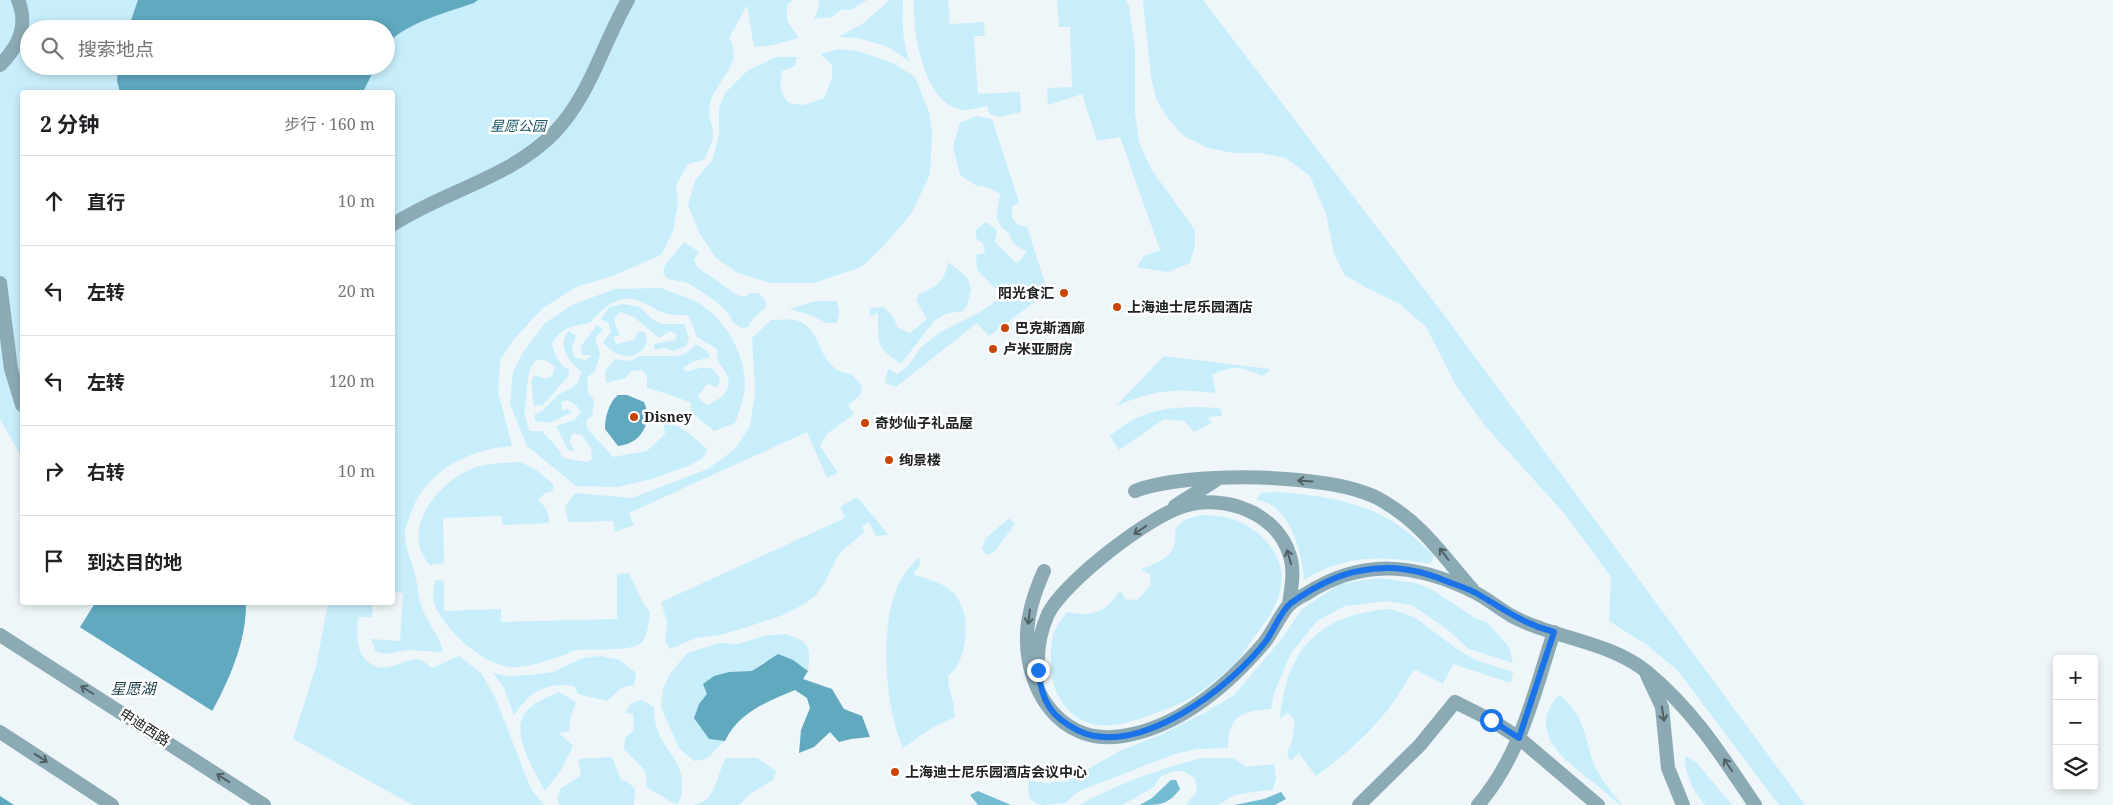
<!DOCTYPE html>
<html lang="zh">
<head>
<meta charset="utf-8">
<style>
	body { margin:0; font-family:"Noto Serif","Noto Sans SC",serif; background:#f6f6f6; color:#202124 }
	.controls { position:absolute; right:15px; bottom:15px; display:grid; overflow:hidden; border-radius:5px; box-shadow:0 2px 8px #0003 }
	.controls button { width:45px; height:45px; display:grid; place-items:center; padding:0; border:0; border-bottom:1px solid #e0e0e0; background:#fff; color:#202124; font:25px sans-serif }
	.stop { position:absolute; width:15px; height:15px; margin:-11px; border:4px solid #1a73e8; border-radius:50%; background:#fff }
	.stop.end { background:#1a73e8; border-color:#fff; box-shadow:0 1px 5px #0008 }
	.list { margin:0; padding:0; list-style:none }
	h2 { display:flex; justify-content:space-between; align-items:center; height:65px; margin:0; padding:0 20px; font-size:21px }
	h2 small { font-size:16px; font-weight:400; color:#757577 }
	.list li { display:grid; grid-template-columns:32px 1fr auto; gap:15px; align-items:center; box-sizing:border-box; height:90px; padding:0 20px; border-top:1px solid #e0e0e0 }
	.list b { display:block; font-size:19px; white-space:nowrap }
	.list em { font-size:16px; font-style:normal; color:#757577 }
	.icon { flex:none; width:28px; height:28px; fill:none; stroke:currentColor; stroke-width:2; stroke-linecap:round; stroke-linejoin:round }
	.map { position:relative; flex:none; width:2113px; height:805px; overflow:hidden }
	.search { position:absolute; background:#fff; box-shadow:0 2px 8px #0003; left:20px; top:20px; width:375px; height:55px; display:flex; align-items:center; gap:12px; box-sizing:border-box; padding:0 18px; border-radius:28px; color:#757577; font-size:19px }
	.panel { position:absolute; background:#fff; box-shadow:0 2px 8px #0003; left:20px; top:90px; width:375px; height:515px; border-radius:5px }
	.map>svg:first-child { display:block }
</style>
</head>
<body>
<div class="map">
<svg width="2113" height="805" viewBox="0 0 2113 805">
	<rect width="100%" height="100%" fill="#eef6f9"/>
	<path fill="#c8eefb" fill-rule="evenodd" d="M0,0H793L787,5V21L799,38L773,45L754,47L747,5L729,38C747,66 709,83 709,111C709,119 713,127 713,134C714,142 707,152 704,160L688,164L676,185L678,205L673,231L661,255L612,276L576,287L543,308L514,339L500,360L498,392L512,446C468,449 425,471 410,515C409,521 405,527 405,533C405,549 411,559 415,574C418,585 418,597 422,608C428,625 440,634 443,652L407,650L388,654L376,652L371,639L400,641L403,593L392,592V92H22V458L0,419ZM29,29H386V66H29Z
		M819,0H867L851,10L842,9L832,17L814,19L818,9Z
		M890,0H903C902,22 902,41 910,62L889,47L858,38L838,37L862,24Z
		M914,0H948L950,24L984,22L985,36H974L978,94L1020,92L1021,112L1000,117L990,114L987,106C980,107 971,110 964,110C924,107 912,31 914,0Z
		M1057,0H1126L1129,6L1135,50V113L1139,142L1151,169L1195,230V245L1190,263L1168,272L1137,267L1144,256L1160,250L1120,137L1097,141L1082,94L1048,105L1047,88L1072,87L1070,27H1059Z
		M1143,0H1203L1444,315L1805,805H1779L1678,671L1647,645L1609,621L1611,577L1564,513L1486,427L1457,387L1426,327L1400,304L1367,288L1345,275L1334,254L1326,214L1310,176L1286,158L1260,153H1234L1208,148L1184,136L1167,117L1156,99L1151,77Z
		M839,49L858,51L893,63L915,77L929,112L932,133L930,174L911,214L880,250L861,267L814,283H771L738,273L716,258L700,234L688,206L695,180L712,161L719,134V107L726,92L747,71L776,57H797L795,66L782,71C780,84 779,93 789,103L803,105L824,98L832,78V65L820,54Z
		M976,116L992,119L1019,202L1012,207V218L1018,225L1027,227L1048,292L989,336L977,323L896,387L885,383L888,369L897,374L909,365L921,347L939,333L980,312L1003,296L977,270L976,255L985,253L983,243L977,240L975,231L986,222L997,230L995,242L1014,261L1018,263L1027,252L1014,244L1008,232L1002,228L996,217L1000,194L987,187L977,186L960,175L953,147L960,123Z
		M684,242L699,252L694,260L697,267L737,295L746,297L749,293H758L766,301V307L753,318L748,327L741,328L733,322L728,313L714,300L688,283L668,279L663,273L665,265Z
		M948,262L967,277L971,289L967,306L963,311L945,314L934,321L901,364C875,346 878,344 878,313L870,316V308L884,307L894,318L897,327L910,333L927,319L916,300L919,294C937,286 944,283 948,262Z
		M661,288C673,293 689,297 700,304C726,321 743,351 745,382C745,396 740,410 735,423L714,431L691,412V403C680,398 659,391 647,388V376L642,370L631,371L626,378L606,383L605,371L615,359L630,361L639,356H675L685,354L696,344L707,351L710,357L692,362L683,368L686,372L700,368H712L719,377L720,382L717,387L707,384L698,396L700,400L707,405C719,401 734,390 727,375C721,363 716,365 717,349L697,337L688,315C665,317 658,310 640,301C620,292 601,309 590,323C573,326 561,327 552,344C555,355 559,364 569,370V375L543,405L534,406L531,381L535,375L545,379L552,376L555,367C527,342 527,386 526,404C525,408 524,412 525,416C526,421 528,426 530,431H542C551,443 556,442 563,458L587,462L592,459L591,449L582,435L573,433L569,442L575,451L568,450L556,426L574,420L581,413L576,405L568,400L561,402L562,411L567,409L572,412L549,423L535,421V414L542,411L559,394L572,388L578,382L581,372C569,360 557,348 568,331L576,336L572,348L574,357L585,360L593,355H582L581,346L597,325L603,330L595,338L600,354L595,371L587,378L588,392L594,400L592,416L586,421L587,428L613,457L647,451L665,434L664,426L666,419L690,434L707,449L703,458L688,466L652,479L618,487L576,486L527,446L510,404L513,372L522,354L545,323L572,305L615,289Z
		M816,301H837L839,311L837,323H826L811,315L789,309Z
		M623,304L640,307L652,319L661,324H684L689,338L686,346L673,351L664,348L654,350V344L675,340L677,334L670,331L659,338L634,317L621,312L615,317V324L620,335L613,337L616,344L634,340L639,331L645,332L647,341C646,344 644,349 641,351C629,362 610,353 603,342L611,332L608,323L601,319L609,307Z
		M771,320C778,320 787,319 795,320C825,327 815,370 851,374L862,386L860,395L848,405L854,414L827,434L820,446L838,473L827,478L807,432L629,513L634,525L615,532L613,521L568,522L565,507L575,493L632,498L708,469L735,449L750,426L755,392L752,338Z
		M1164,356L1271,369L1262,376C1242,366 1232,365 1212,375L1216,393C1175,388 1152,390 1115,407Z
		M1195,407L1220,408L1222,416L1207,417L1212,423L1194,432L1184,421L1164,419L1119,450L1110,436C1139,412 1159,408 1195,407Z
		M521,462L538,471L554,485L552,492L545,493L538,500C546,507 549,512 549,523L502,525V516L443,518L444,563L430,565C398,530 439,481 474,468C488,463 506,463 521,462Z
		M1278,492C1313,495 1347,499 1379,514C1399,523 1418,541 1434,555L1431,564C1385,556 1346,553 1304,580C1302,552 1290,504 1257,500L1260,493Z
		M857,497L889,535L876,536L869,522L862,526L864,532L839,554L824,583L816,595L804,604L783,615L744,628L720,635L696,638L670,649L665,640L667,622L661,602L845,518L840,507Z
		M1206,515C1214,516 1222,516 1229,518C1260,527 1289,557 1280,591C1277,607 1264,624 1254,637C1247,647 1240,659 1231,667C1218,679 1201,693 1185,701C1175,706 1164,710 1153,714C1115,729 1077,736 1056,691C1050,677 1050,654 1052,639C1054,629 1061,620 1067,612C1092,617 1106,613 1120,590L1125,599L1137,600L1151,585L1150,574L1140,570C1161,561 1178,557 1175,530C1183,518 1192,517 1206,515Z
		M1009,518L1015,524L994,552L986,555L982,548L986,538Z
		M919,557L920,565L913,574C924,579 939,581 949,589C970,605 969,642 958,664C956,669 952,672 948,676C948,691 955,702 955,717L932,728L903,748C885,708 879,627 898,585C903,574 911,566 919,557Z
		M629,573L643,603L650,612C649,620 648,634 643,641C634,653 592,648 576,650C571,651 567,654 562,656C549,660 532,666 518,667C487,670 447,632 435,606C432,598 433,588 436,580L444,581V611L501,609V622L617,619V574Z
		M1378,578L1416,583L1434,591L1475,618L1488,623L1509,647L1513,663L1469,649L1448,630L1412,605L1386,601L1345,606L1317,621L1291,653L1274,693L1271,709C1241,710 1228,717 1228,748L1197,749L1175,754L1079,791L1065,803L1044,805L1037,804L1029,798L1028,780L1046,783L1066,781L1122,750L1160,735L1206,712L1234,695L1280,641L1302,609L1340,584Z
		M328,603H373L372,617H358C357,635 354,653 371,664C376,667 382,669 389,667C409,663 414,651 432,668L459,656L481,673L495,697L531,789L544,805H413L293,739L316,666Z
		M1391,609L1414,617L1457,649L1476,660L1513,672L1511,683L1453,664L1443,684L1414,669C1406,682 1398,696 1389,708C1369,734 1343,757 1316,776L1299,753L1290,761L1287,752L1292,742L1295,721L1288,713L1280,718C1287,647 1320,614 1391,609Z
		M785,634C809,641 811,647 808,671L793,660L764,662L752,671L729,672L699,704L694,718L709,739L725,741C711,751 714,759 694,761L679,748L661,707L663,689L670,674L687,653L720,643L738,644L764,636Z
		M600,656L620,660L636,673L634,685L621,688L607,701L578,694L574,686C544,682 530,692 514,715L504,688L493,673L507,676L530,675L553,672L583,658Z
		M559,692L576,702L571,716L569,731L559,733L573,746L561,770L545,791C535,773 509,732 526,712C534,702 548,697 559,692Z
		M1559,695C1583,713 1584,733 1592,759C1598,777 1611,791 1622,805C1613,801 1606,792 1598,786C1570,765 1523,733 1559,695Z
		M642,700L654,707C654,716 655,725 659,734C667,753 681,759 682,783C682,791 682,798 677,805L646,787C650,767 635,763 624,749L625,738L634,730L633,714L625,713L631,703Z
		M1685,756L1696,762L1732,805H1705C1693,790 1685,776 1685,756Z
		M612,757L621,780L628,782L635,789L634,805H560L557,799L560,789L581,775L578,759Z
		M726,758H757L776,771L773,780L750,794L739,805H694C697,803 702,803 705,801C717,791 718,771 726,758Z
		M1202,758H1233L1247,767L1274,764L1276,778L1273,789L1234,795L1219,805H1186L1197,791L1195,778L1183,771H1173L1160,777L1154,787L1122,805H1079C1118,784 1159,769 1202,758Z"/>
	<path fill="#73bcd2" d="M1171,780H1176L1180,789C1168,805 1160,805 1140,805L1152,798Z
		M978,791L1011,805H978L970,795Z
		M1281,792L1286,799L1275,805H1234L1264,799Z"/>
	<path fill="#60a9bf" d="M138,0H478L474,3C451,11 398,25 386,47V29H128Z
		M118,66H376L363,92H120L117,81Z
		M618,395H627L644,402C653,423 641,444 618,446L605,429C605,417 609,402 618,395Z
		M95,603H246C247,673 189,748 153,805H0V756Z
		M778,654L793,660L808,671L803,679L832,689L844,709L862,716L870,737L851,739L839,742L830,732L814,747L799,753L801,730L810,708L807,698L795,690C768,701 738,713 725,741L709,739L694,718L699,704L707,694L703,684L714,676L729,672L752,671Z"/>
	<path fill="#eef6f9" d="M78,626L214,712L156,805H14L0,796V751Z"/>
	<g fill="none" stroke-linecap="round" stroke-linejoin="round">
		<path stroke="#8caab4" stroke-width="14" d="M0,65C18,47 29,26 18,0
			M392,225C444,191 510,178 554,133C590,96 603,43 628,0
			M0,283L11,369L22,405
			M1135,491C1186,471 1332,472 1381,500C1423,524 1442,555 1472,589
			M1175,506L1216,480
			M1044,571C1035,591 1028,611 1027,634C1025,690 1060,746 1123,736C1179,727 1228,685 1264,643C1273,632 1279,616 1289,605C1293,601 1300,597 1306,594C1362,558 1416,563 1474,592C1487,598 1499,609 1512,616C1521,621 1531,625 1540,628C1576,641 1616,647 1647,672C1694,711 1722,756 1755,805
			M1647,675L1662,707L1668,768L1683,805
			M1039,677C1036,655 1039,634 1048,614C1064,582 1149,516 1184,506C1224,494 1277,512 1290,556C1295,571 1291,589 1289,605
			M1359,805L1420,745L1455,702L1491,720L1519,738L1598,805
			M1478,805C1521,755 1534,693 1554,632"/>
		<path stroke="#8caab4" stroke-width="14" d="M0,635L264,805
			M0,732L112,805"/>
	</g>
	<defs><path id="oneway-shaft" d="M-6 0H5M1.5-3L5.5 0L1.5 3" fill="none" stroke-width="1.6" stroke-linecap="round" stroke-linejoin="round" transform="scale(1.25)"/></defs>
	<g stroke="#516065">
		<use href="#oneway-shaft" transform="translate(1305 481) rotate(-176)"/>
		<use href="#oneway-shaft" transform="translate(1140 530) rotate(146)"/>
		<use href="#oneway-shaft" transform="translate(1444 554) rotate(-127)"/>
		<use href="#oneway-shaft" transform="translate(1289 557) rotate(-106)"/>
		<use href="#oneway-shaft" transform="translate(1029 617) rotate(97)"/>
		<use href="#oneway-shaft" transform="translate(87 690) rotate(-148)"/>
		<use href="#oneway-shaft" transform="translate(1663 714) rotate(81)"/>
		<use href="#oneway-shaft" transform="translate(41 758) rotate(33)"/>
		<use href="#oneway-shaft" transform="translate(1728 765) rotate(-124)"/>
		<use href="#oneway-shaft" transform="translate(223 778) rotate(-147)"/>
	</g>
	<g fill="none" stroke-linecap="round" stroke-linejoin="round">
		<path stroke="#1a73e8" stroke-width="6" d="M1038,670C1042,701 1050,717 1079,731C1139,759 1232,686 1266,641C1274,630 1280,612 1291,603C1311,589 1336,575 1359,571C1392,564 1421,570 1451,583C1460,586 1468,589 1476,593C1504,609 1521,623 1554,632L1519,738L1491,720"/>
	</g>
	<g fill="#c94301" stroke="#fff" stroke-width="2">
		<circle cx="1064" cy="293" r="5"/>
		<circle cx="1117" cy="307" r="5"/>
		<circle cx="1005" cy="328" r="5"/>
		<circle cx="993" cy="349" r="5"/>
		<circle cx="634" cy="417" r="5"/>
		<circle cx="865" cy="423" r="5"/>
		<circle cx="889" cy="460" r="5"/>
		<circle cx="895" cy="772" r="5"/>
	</g>
	<g text-anchor="middle" stroke-width="5" stroke-linejoin="round" paint-order="stroke">
		<g font-size="14" font-style="italic" fill="#1b5868" stroke="#fff">
			<text x="518" y="131">星愿公园</text>
		</g>
		<g font-size="14" font-weight="bold" fill="#202324" stroke="#fff" text-anchor="start">
			<text x="1054" y="298" text-anchor="end">阳光食汇</text>
			<text x="1127" y="312">上海迪士尼乐园酒店</text>
			<text x="1015" y="333">巴克斯酒廊</text>
			<text x="1003" y="354">卢米亚厨房</text>
			<text x="644" y="422">Disney</text>
			<text x="875" y="428">奇妙仙子礼品屋</text>
			<text x="899" y="465">绚景楼</text>
			<text x="905" y="777">上海迪士尼乐园酒店会议中心</text>
		</g>
		<g font-size="14" fill="#202324" stroke="#fff">
			<text transform="translate(145 727) rotate(33)" y="5">申迪西路</text>
		</g>
		<g font-size="15" font-style="italic" fill="#1b3d47" stroke="#fff">
			<text x="133" y="694">星愿湖</text>
		</g>
	</g>
</svg>
<div class="controls">
<button>+</button>
<button>−</button>
<button><svg class="icon" aria-label="layers" viewBox="0 0 24 24"><path d="M12 4l9 5-9 5-9-5zM3 14l9 5 9-5"/></svg></button>
</div>
<div class="stop" style="left:1491px;top:720px"></div>
<div class="stop end" style="left:1038px;top:670px"></div>
<div class="search"><svg class="icon" aria-label="search" viewBox="0 0 24 24"><circle cx="10" cy="10" r="6"/><path d="M15 15l6 6"/></svg>搜索地点</div>
<section class="panel">
<h2>2 分钟<small>步行 · 160 m</small></h2>
<ul class="list">
<li><svg class="icon" aria-label="ahead" viewBox="0 0 24 24"><path d="M12 20V5M6 11l6-6 6 6"/></svg><div><b>直行</b></div><em>10 m</em></li>
<li><svg class="icon" aria-label="left" viewBox="0 0 24 24"><path d="M17 20v-9H6M10 6l-5 5 5 5"/></svg><div><b>左转</b></div><em>20 m</em></li>
<li><svg class="icon" aria-label="left" viewBox="0 0 24 24"><path d="M17 20v-9H6M10 6l-5 5 5 5"/></svg><div><b>左转</b></div><em>120 m</em></li>
<li><svg class="icon" aria-label="right" viewBox="0 0 24 24"><path d="M7 20v-9h11M14 6l5 5-5 5"/></svg><div><b>右转</b></div><em>10 m</em></li>
<li><svg class="icon" aria-label="arrive" viewBox="0 0 24 24"><path d="M6 21V4h12l-3 4 3 4H6"/></svg><div><b>到达目的地</b></div></li>
</ul>
</section>
</div>
</body>
</html>
